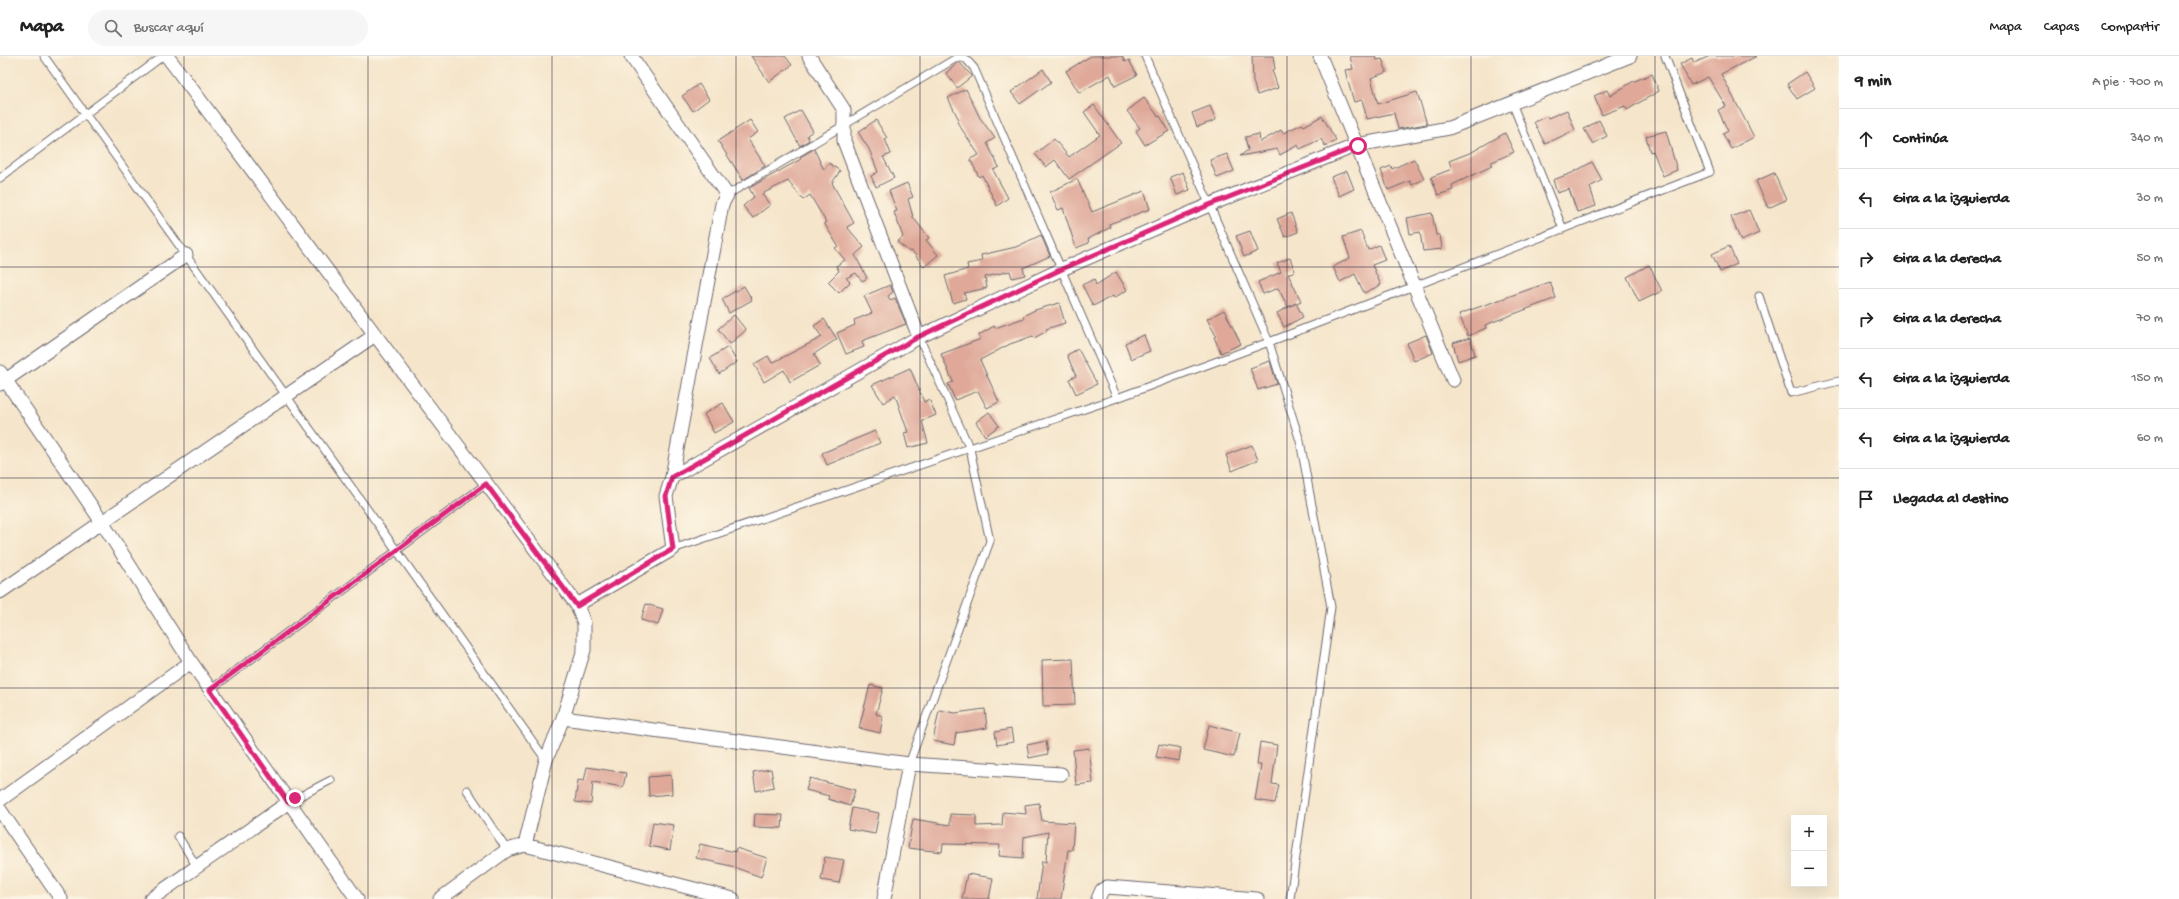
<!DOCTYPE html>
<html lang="es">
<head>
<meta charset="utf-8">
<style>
	body { margin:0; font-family:"Gochi Hand",sans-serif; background:#f6f6f6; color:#222 }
	.controls { position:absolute; right:12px; bottom:12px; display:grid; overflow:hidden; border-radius:0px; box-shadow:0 4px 16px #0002 }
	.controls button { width:36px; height:36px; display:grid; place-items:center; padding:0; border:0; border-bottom:1px solid #e0e0e0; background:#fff; color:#222; font:20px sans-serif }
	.stop { position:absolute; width:12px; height:12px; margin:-9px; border:3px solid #db2777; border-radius:50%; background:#fff }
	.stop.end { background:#db2777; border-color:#fff; box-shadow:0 1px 4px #0008 }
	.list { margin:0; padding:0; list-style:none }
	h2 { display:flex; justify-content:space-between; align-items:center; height:52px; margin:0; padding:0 16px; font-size:17px }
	h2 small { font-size:13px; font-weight:400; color:#767676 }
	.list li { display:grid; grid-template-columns:26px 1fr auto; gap:12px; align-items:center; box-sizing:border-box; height:60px; padding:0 16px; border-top:1px solid #e0e0e0 }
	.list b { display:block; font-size:15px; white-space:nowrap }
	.list em { font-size:13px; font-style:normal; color:#767676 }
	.icon { flex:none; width:22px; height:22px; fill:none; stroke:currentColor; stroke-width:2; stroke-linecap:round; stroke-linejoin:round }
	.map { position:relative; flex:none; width:1839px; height:843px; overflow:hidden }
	header { display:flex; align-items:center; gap:24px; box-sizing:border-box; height:56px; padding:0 20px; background:#fff; border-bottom:1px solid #e0e0e0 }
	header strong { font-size:19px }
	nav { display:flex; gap:22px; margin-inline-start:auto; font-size:14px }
	.search { width:280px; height:36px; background:#f6f6f6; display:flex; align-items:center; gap:10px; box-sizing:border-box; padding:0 14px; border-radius:22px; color:#767676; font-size:15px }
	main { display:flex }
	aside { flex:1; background:#fff }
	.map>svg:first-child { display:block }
</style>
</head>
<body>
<header>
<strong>Mapa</strong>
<div class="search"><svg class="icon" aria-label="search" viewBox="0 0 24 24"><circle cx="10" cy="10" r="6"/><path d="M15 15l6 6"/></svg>Buscar aquí</div>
<nav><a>Mapa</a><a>Capas</a><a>Compartir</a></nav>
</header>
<main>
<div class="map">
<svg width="1839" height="843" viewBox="0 0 1839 843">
	<rect width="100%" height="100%" fill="#fcf5e5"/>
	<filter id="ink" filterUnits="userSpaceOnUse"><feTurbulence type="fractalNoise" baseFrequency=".025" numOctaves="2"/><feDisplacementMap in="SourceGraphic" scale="8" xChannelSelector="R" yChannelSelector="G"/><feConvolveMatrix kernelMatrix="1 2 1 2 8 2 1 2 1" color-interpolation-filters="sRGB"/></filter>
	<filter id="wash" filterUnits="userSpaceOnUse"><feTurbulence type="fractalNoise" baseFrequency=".012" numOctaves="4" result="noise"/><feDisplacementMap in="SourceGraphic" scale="16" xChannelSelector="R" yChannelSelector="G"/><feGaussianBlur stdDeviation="0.9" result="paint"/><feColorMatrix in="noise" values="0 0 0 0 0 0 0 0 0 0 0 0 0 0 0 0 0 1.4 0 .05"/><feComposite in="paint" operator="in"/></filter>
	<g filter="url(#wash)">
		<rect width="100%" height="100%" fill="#f5e5ca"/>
		<g id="blocks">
			<path fill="#dfa899" d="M751,0H785L792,9L769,26Z
				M1091,0H1122L1125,6L1129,4L1137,19L1115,30L1110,19L1079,37L1066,15Z
				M1252,0H1273L1275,13L1272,14L1278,32L1257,39L1253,25Z
				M1350,0H1376L1377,4L1382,3L1387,16L1371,22L1378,48L1417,36L1427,68L1398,73L1394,57L1367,63L1362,44L1354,46L1348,26L1345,14L1353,13Z
				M1710,0H1757L1721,18L1754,81L1731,93L1723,78L1728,75L1718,54L1726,50L1708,21L1691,29L1680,8L1692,2L1694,7Z
				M959,6L972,20L957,32L946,17Z
				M1043,13L1051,26L1020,48L1011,36Z
				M1805,16L1815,32L1797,43L1787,28Z
				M1652,18L1659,35L1627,54L1625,50L1602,59L1594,40L1607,34L1610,40L1632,26Z
				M699,28L709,43L693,55L682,40Z
				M966,33L980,62L995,82L987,87L999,111L993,114L1008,142L997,150L982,119L979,121L970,103L979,99L957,66L959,64L948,42Z
				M1144,42L1159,61L1160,60L1169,75L1145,89L1136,75L1140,72L1127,55Z
				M1094,49L1121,87L1069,123L1055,104L1046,111L1035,98L1054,83L1069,101L1100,79L1084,56Z
				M1210,50L1216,64L1197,71L1192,57Z
				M801,54L813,75L807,79L809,84L800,90L785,63Z
				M1567,54L1575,74L1545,88L1534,66L1547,60L1548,62Z
				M1322,60L1336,84L1325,90L1321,83L1300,93L1298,89L1280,99L1277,93L1240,100L1248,94L1245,81L1259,78L1260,86L1281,74L1283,77L1302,68L1304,70Z
				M750,64L758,76L748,83L765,110L743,124L718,85Z
				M876,64L887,82L885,83L891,98L883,101L894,122L876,131L871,120L878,116L869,93L858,76Z
				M1599,64L1607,80L1593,88L1584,73Z
				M1666,75L1677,114L1663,120L1653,95L1650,96L1646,80Z
				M1505,77L1514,96L1490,107L1492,110L1452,129L1453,134L1438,139L1431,121L1452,113L1449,105L1472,96Z
				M814,93L824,114L829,107L840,115L832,127L854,167L847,171L864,191L855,199L867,222L862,225L856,217L846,222L850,226L839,237L828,226L839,215L836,210L845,204L835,192L838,190L824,167L826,166L810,139L803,144L788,125L762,138L770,149L753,162L743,150L754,141L749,132L801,103L800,101Z
				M1227,98L1234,115L1217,122L1210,104Z
				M1414,103L1424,123L1412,129L1410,125L1388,134L1381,114L1391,110L1392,113Z
				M1592,106L1602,124L1590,131L1596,150L1577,156L1569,133L1557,137L1553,124L1572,117Z
				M1347,115L1354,133L1339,140L1331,121Z
				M1183,116L1190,134L1177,139L1170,121Z
				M1774,117L1786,144L1768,152L1756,125Z
				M1077,123L1092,156L1144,135L1150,153L1109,168L1111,171L1088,183L1089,187L1076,192L1063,152L1058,154L1050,136Z
				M907,127L913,141L908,143L913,161L929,182L926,184L938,199L924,211L912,195L910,196L897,186L903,181L894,156L897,155L889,135Z
				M1749,154L1759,177L1741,185L1731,161Z
				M1291,157L1298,176L1285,181L1277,163Z
				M1432,157L1436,179H1440L1442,193L1423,195L1420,176L1410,178L1407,162Z
				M1250,175L1258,195L1244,201L1236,180Z
				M1361,175L1368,194L1379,189L1385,204L1372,209L1381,229L1364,237L1355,218L1340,226L1333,211L1350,202L1343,181Z
				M1041,179L1050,200L1023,212L1025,219L1012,222L1010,215L985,221L987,232L964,237L966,243L953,247L945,220L968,213L967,208L982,205L981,199L1016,191Z
				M1729,190L1737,208L1720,216L1712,198Z
				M1290,202L1295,215L1288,218L1301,245L1288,251L1278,232L1263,238L1258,226L1281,216L1277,207Z
				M1649,209L1662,235L1639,246L1627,221Z
				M1116,216L1127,234L1114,242L1113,240L1093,250L1082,229L1094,223L1096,229Z
				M1550,226L1556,242L1485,269L1486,272L1468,280L1459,258Z
				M890,229L893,236L888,240L890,244L895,242L906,268L862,285L864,291L846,298L837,277L855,269L854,264L872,257L864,240Z
				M744,230L752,244L729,257L722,243Z
				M1059,247L1065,267L1046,273L1047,275L1034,282L1033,280L1010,288L980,304L999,346L987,352L978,335L955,344L948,328L953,326L941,298L981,283L979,279L994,270L995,272L1024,262L1023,260L1035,254Z
				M1296,247L1303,261L1284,271L1277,257Z
				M1224,254L1241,288L1221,297L1214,281L1216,280L1207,263Z
				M734,259L746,274L730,288L718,273Z
				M824,263L837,283L814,298L820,309L790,326L784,314L764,326L754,308L768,300L772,307L822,281L814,270Z
				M1144,279L1150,295L1131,303L1125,287Z
				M1426,279L1433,297L1414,305L1407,287Z
				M1470,282L1475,299L1458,305L1453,287Z
				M728,291L737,306L719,318L710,302Z
				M1078,293L1097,328L1076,338L1069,323L1076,320L1067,299Z
				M1270,305L1277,328L1258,334L1250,312Z
				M910,312L924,346L929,343L936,359L922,365L928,387L908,392L904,377L908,376L895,339L883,347L872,329Z
				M723,347L734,366L714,377L704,358Z
				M989,356L999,370L985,380L976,366Z
				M875,375L880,387L827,409L822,397Z
				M1252,389L1258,404L1232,415L1226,399Z
				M646,548L663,553L658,569L641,564Z
				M1073,603L1075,649L1043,650L1042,604Z
				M870,629L883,632L876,658L883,660L880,677L859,672Z
				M985,653L987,672L956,677L954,689L933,685L939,654L955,657Z
				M1209,669L1240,677L1234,701L1203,694Z
				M1011,673L1013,686L997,689L995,676Z
				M1046,685L1048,698L1029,702L1027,689Z
				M1260,686L1277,689L1272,728L1279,729L1275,747L1255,744L1261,709H1257Z
				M1159,688L1181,692L1179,705L1156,701Z
				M1089,692L1093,727L1076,729L1073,694Z
				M587,711L626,717L623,731L593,726L591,748L575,746L578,724L584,725Z
				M771,713L774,731L756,735L753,716Z
				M671,719L672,738L649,740L648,721Z
				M810,722L855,734L850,750L828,743L829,740L806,734Z
				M1039,747L1042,765L1074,767L1072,794H1068L1061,843H1037L1042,805L1046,806L1048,776L1024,781L1023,802L999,800L1000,789L943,788L942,796L908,792L913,763L950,769V758L976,759V770L1002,769L1003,756L1026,758L1025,749Z
				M852,752L879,757L875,778L848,773Z
				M755,758L783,759L782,772L754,771Z
				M653,766L674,769L670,794L649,790Z
				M700,788L735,796L736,792L767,802L761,821L731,810L696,802Z
				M825,801L844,804L839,827L821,824Z
				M967,818L993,822L989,843H962Z"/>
		</g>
	</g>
	<g filter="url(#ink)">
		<use href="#blocks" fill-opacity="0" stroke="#6c666d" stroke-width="1"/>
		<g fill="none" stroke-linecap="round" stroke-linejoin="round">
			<defs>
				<path id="lane" d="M44,0L546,704
					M1145,0L1269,286L1300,385L1331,551L1290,843
					M1512,47L1563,173
					M0,122L163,0
					M727,139L958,1L966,3L974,12L1117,342
					M1759,240L1791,337L1839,325
					M673,493L1117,342L1269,286L1710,116L1665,0
					M210,634L486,428
					M909,708L990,485L970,393L919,281
					M467,734L507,794
					M289,746L331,724
					M178,780L197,811"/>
				<path id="street" d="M167,0L577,549L584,567V594L563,662L546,704L525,789
					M809,0L844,54V85L919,281
					M1320,0L1453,324
					M0,316L102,466L191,606L357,843
					M0,328L186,199
					M672,421L919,281L1062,213L1209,149L1357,89L1449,72L1630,0
					M0,536L375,279
					M577,549L673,493L666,440L672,421L722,148L727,139L631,0
					M563,662L909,708L1061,718
					M0,744L191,606
					M0,754L61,843
					M151,843L289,746
					M440,843L507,794L525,789L733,843
					M884,843L909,708
					M1098,843L1102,834L1107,831L1257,843"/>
			</defs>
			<use href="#lane" stroke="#6c666d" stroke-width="9"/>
			<use href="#street" stroke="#6c666d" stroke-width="15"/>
			<use href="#lane" stroke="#fff" stroke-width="7"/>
			<use href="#street" stroke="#fff" stroke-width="13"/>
		</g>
	</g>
	<g fill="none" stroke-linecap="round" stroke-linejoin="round" filter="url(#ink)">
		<path stroke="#db2777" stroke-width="5" d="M295,742L288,746L210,634L486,428L577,550L673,493L666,440L672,421L918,281L1062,213L1209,149L1358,90"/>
	</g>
	<path fill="none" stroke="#22223b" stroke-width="1" stroke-opacity="0.55" d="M184,0V843M368,0V843M552,0V843M736,0V843M920,0V843M1103,0V843M1287,0V843M1471,0V843M1655,0V843M0,211H1839M0,422H1839M0,632H1839"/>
</svg>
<div class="controls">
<button>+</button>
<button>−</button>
</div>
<div class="stop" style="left:1358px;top:90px"></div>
<div class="stop end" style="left:295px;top:742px"></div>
</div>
<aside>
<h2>9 min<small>A pie · 700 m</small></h2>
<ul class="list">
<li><svg class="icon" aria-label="ahead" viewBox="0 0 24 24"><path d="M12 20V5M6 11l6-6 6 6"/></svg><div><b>Continúa</b></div><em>340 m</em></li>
<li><svg class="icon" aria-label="left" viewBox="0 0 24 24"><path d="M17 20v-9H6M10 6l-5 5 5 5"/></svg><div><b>Gira a la izquierda</b></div><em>30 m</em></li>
<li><svg class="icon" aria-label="right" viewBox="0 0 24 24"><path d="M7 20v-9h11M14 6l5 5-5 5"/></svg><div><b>Gira a la derecha</b></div><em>50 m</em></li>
<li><svg class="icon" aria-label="right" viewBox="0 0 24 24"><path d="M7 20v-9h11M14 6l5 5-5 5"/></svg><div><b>Gira a la derecha</b></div><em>70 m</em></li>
<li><svg class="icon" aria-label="left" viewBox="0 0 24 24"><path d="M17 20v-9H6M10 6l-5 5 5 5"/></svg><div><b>Gira a la izquierda</b></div><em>150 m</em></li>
<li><svg class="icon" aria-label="left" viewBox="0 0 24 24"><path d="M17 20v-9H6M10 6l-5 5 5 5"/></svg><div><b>Gira a la izquierda</b></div><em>60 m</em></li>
<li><svg class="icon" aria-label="arrive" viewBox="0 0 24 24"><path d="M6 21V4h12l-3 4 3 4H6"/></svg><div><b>Llegada al destino</b></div></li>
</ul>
</aside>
</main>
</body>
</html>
